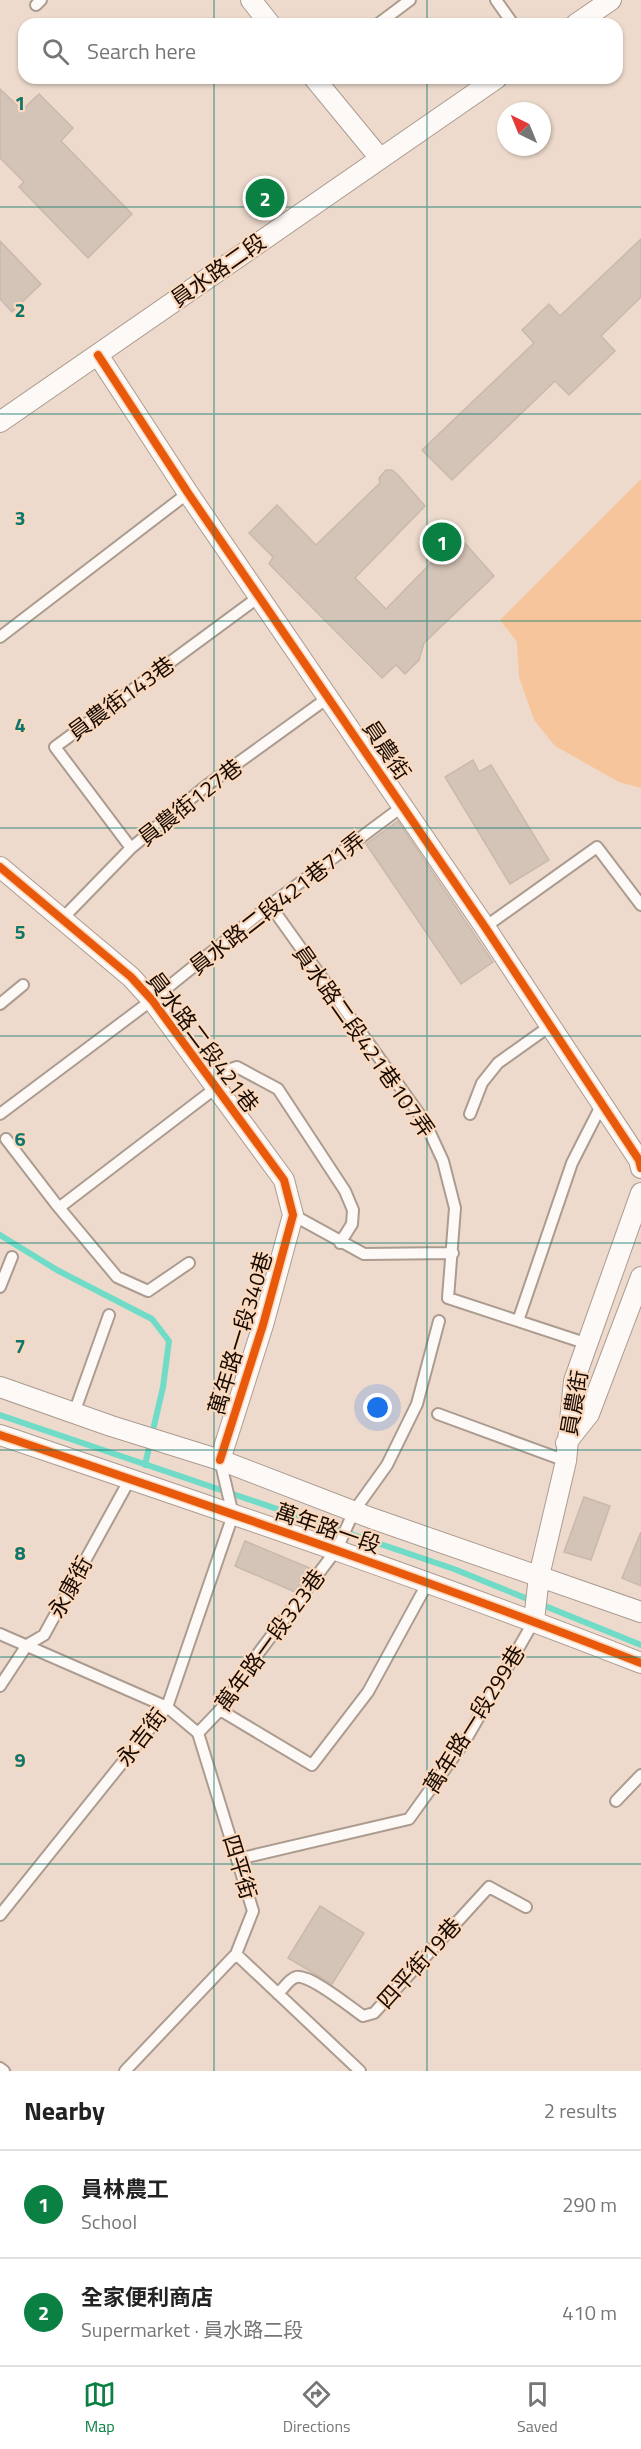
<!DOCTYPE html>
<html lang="en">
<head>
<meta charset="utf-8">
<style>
	body { margin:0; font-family:"Titillium Web","Noto Sans TC",sans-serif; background:#f2f2f2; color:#222 }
	.compass { position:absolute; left:497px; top:102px; width:54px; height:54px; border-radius:50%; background:#fff; box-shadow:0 2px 4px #0004; rotate:317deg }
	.you { position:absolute; left:378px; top:1408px; width:21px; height:21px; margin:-15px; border:4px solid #fff; border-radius:50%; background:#1a73e8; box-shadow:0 0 0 9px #1a73e833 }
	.badge { display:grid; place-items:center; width:39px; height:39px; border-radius:50%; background:#0b8043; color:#fff; font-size:20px; font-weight:700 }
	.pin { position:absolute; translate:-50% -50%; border:3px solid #fff; box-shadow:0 2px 6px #0006 }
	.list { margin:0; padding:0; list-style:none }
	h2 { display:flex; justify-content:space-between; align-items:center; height:78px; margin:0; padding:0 24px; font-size:26px }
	h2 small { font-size:20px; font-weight:400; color:#767676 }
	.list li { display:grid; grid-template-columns:39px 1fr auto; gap:18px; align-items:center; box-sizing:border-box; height:108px; padding:0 24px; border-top:2px solid #e0e0e0 }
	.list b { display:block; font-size:22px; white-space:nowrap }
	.list p { margin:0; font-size:20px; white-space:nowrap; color:#767676 }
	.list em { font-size:20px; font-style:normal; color:#767676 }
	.icon { flex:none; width:33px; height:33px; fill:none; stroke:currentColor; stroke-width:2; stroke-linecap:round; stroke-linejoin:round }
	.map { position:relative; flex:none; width:641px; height:2071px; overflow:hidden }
	.search { position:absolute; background:#fff; box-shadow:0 2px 4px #0004; left:18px; right:18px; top:18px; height:66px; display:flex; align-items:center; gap:15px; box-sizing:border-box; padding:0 21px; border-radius:18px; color:#767676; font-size:22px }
	.sheet { height:294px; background:#fff }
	nav { display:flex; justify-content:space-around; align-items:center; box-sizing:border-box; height:84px; border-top:2px solid #e0e0e0; background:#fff; font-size:16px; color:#767676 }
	nav a { display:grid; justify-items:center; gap:3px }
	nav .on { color:#0b8043 }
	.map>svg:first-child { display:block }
</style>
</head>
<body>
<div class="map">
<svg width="641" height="2071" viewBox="0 0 641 2071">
	<rect width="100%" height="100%" fill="#eddacc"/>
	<path fill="#f7c59b" d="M641,479V788L619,782L555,746L534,720L519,677L517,642L500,620Z"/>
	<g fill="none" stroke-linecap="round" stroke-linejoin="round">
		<path stroke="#70dcc8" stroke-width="6" d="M0,1235L57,1270L152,1319L169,1341L163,1387L145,1465
			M0,1415L454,1569L641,1645"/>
	</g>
	<path fill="#d4c4b7" stroke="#c9b9ad" stroke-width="1.5" d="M0,89L22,110L39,94L73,128L61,141L132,214L88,258L19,187L24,182L0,158Z
		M641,239V297L601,336L615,351L569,395L555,381L452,480L422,450L534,343L522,330L549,304L560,316Z
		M0,241L41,284L12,312L0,299Z
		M386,470H392L398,475L425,506L355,578L386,609L431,563L436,566L463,541L494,576L424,643L419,660L405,674L396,665L382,678L269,564L273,557L249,533L277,505L316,545L380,483L379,478Z
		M473,760L479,772L491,765L549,860L510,884L445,777Z
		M398,821L493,962L461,984L366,844Z
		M584,1497L610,1506L591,1560L564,1552Z
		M641,1532V1586L622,1578Z
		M245,1541L310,1568L295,1592L235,1566Z
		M320,1906L364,1933L332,1984L288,1958Z"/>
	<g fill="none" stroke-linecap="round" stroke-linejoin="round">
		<defs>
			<path id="service" d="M496,0L513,24
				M36,5L41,0
				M378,24L410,0
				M0,637L188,493
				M131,848L55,747L260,596
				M270,905L425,1122L443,1161L455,1208L448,1298L588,1344
				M62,919L131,848L206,786L329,697
				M485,927L597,847L641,905
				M0,1004L23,985
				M0,1114L152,1000L270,905L403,806
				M470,1114L482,1083L498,1063L550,1026
				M6,1139L56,1204L117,1277L148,1291L189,1263
				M60,1207L217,1087V1077L222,1072L237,1067L278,1089L345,1191L353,1210L352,1224L340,1243
				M293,1215L364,1254L453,1253
				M0,1287L12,1257
				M518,1321L572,1163L602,1104
				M74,1413L109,1315
				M438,1414L566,1461
				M0,1634L167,1707L198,1733L253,1911L236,1954L125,2071
				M0,1686L27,1645L44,1635L130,1479
				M220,1710L312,1765L368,1692L427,1584
				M198,1733L220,1710L257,1655L337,1549L354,1511L387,1465L417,1404L439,1321
				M616,1801L641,1775
				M238,1859L409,1819L465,1741L534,1621
				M0,1915L167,1707L233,1515L220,1460
				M236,1954L360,2071
				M278,1994C283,1989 289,1979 296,1977C310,1974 350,2007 363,2016L374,2013L489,1887L526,1907
				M0,2068L4,2071"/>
			<path id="minor" d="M251,0L270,24
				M576,24L611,0
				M314,78L379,157
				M98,355L188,493L485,927L639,1160L641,1168
				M0,422L497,78
				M0,867L131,977L152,1000L284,1180L293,1215L263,1325L220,1460
				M0,1387L111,1426L220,1460L371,1518L641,1612
				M0,1435C215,1508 430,1580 641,1663
				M566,1443L589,1414L641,1277
				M534,1621L539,1576L566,1461L574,1381L641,1193"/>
		</defs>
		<use href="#service" stroke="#ac9c90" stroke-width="14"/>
		<use href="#minor" stroke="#ac9c90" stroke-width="22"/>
		<use href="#service" stroke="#fcf9f7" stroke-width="10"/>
		<use href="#minor" stroke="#fcf9f7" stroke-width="20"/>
		<defs>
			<path id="cycleway" d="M98,355L188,493L485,927L639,1160L641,1168
				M0,867L131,977L152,1000L284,1180L293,1215L263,1325L220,1460
				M0,1435C215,1508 430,1580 641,1663"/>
		</defs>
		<use href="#cycleway" stroke="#fad9be" stroke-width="11"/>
		<use href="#cycleway" stroke="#e8590c" stroke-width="8"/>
	</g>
	<path fill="none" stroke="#0f766e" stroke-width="1.5" stroke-opacity="0.55" d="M214,0V24M427,0V24M214,78V2071M427,78V2071M0,207H641M0,414H641M0,621H641M0,828H641M0,1036H641M0,1243H641M0,1450H641M0,1657H641M0,1864H641"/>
	<g text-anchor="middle" stroke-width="4.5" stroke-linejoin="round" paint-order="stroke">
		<g font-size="22" fill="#180b02" stroke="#fad9be">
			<text transform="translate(218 270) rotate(-35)" y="8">員水路二段</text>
			<text transform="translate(121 698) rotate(-36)" y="8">員農街143巷</text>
			<text transform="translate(387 750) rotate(56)" y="8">員農街</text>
			<text transform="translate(190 802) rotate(-38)" y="8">員農街127巷</text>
			<text transform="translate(277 903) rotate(-38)" y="8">員水路二段421巷71弄</text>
			<text transform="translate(364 1041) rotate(55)" y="8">員水路二段421巷107弄</text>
			<text transform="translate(203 1042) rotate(53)" y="8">員水路二段421巷</text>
			<text transform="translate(240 1333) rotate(-73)" y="8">萬年路一段340巷</text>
			<text transform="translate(574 1403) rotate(-80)" y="8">員農街</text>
			<text transform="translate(328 1528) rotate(19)" y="8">萬年路一段</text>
			<text transform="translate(70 1587) rotate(-61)" y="8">永康街</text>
			<text transform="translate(270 1640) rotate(-54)" y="8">萬年路一段323巷</text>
			<text transform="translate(474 1719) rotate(-58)" y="8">萬年路一段299巷</text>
			<text transform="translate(141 1737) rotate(-52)" y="8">永吉街</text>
			<text transform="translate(240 1867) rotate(73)" y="8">四平街</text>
			<text transform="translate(419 1963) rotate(-48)" y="8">四平街19巷</text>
		</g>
	</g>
	<g font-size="20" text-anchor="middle" font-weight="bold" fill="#0f766e" stroke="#fad9be" stroke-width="4.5" stroke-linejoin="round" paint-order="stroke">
		<text x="20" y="110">1</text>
		<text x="20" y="317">2</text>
		<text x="20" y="525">3</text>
		<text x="20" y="732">4</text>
		<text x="20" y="939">5</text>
		<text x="20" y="1146">6</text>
		<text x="20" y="1353">7</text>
		<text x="20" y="1560">8</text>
		<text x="20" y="1767">9</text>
	</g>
</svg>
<svg class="compass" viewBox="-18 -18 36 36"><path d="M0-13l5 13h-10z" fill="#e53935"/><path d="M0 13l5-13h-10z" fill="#767676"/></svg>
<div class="you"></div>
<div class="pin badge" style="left:442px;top:542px">1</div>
<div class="pin badge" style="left:265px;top:198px">2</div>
<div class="search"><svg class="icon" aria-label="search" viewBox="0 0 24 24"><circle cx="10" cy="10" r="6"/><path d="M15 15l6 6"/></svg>Search here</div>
</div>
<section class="sheet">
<h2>Nearby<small>2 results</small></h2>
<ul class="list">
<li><span class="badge">1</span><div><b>員林農工</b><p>School</p></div><em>290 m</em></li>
<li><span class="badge">2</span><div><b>全家便利商店</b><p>Supermarket · 員水路二段</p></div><em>410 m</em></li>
</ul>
</section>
<nav>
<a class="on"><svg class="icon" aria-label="map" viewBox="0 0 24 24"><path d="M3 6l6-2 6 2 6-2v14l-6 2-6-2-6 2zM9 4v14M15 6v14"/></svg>Map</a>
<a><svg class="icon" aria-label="directions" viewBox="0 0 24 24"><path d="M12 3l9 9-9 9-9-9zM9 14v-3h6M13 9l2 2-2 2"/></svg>Directions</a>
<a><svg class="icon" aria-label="saved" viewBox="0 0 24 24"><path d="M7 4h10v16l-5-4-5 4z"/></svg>Saved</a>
</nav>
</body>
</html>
